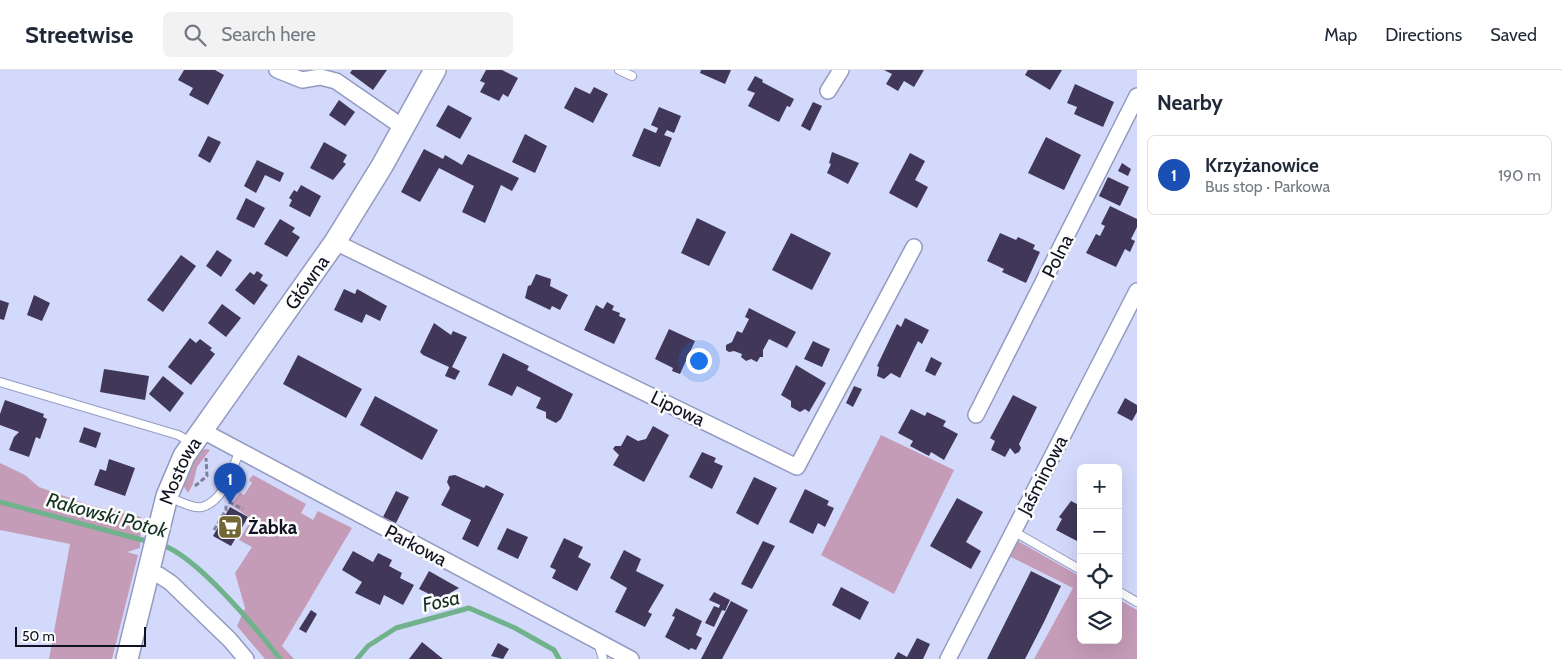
<!DOCTYPE html>
<html lang="en">
<head>
<meta charset="utf-8">
<style>
	body { margin:0; font-family:Cabin,sans-serif; background:#f2f2f3; color:#1f2937 }
	.controls { position:absolute; right:15px; bottom:15px; display:grid; overflow:hidden; border-radius:8px; box-shadow:0 5px 20px #0002 }
	.controls button { width:45px; height:45px; display:grid; place-items:center; padding:0; border:0; border-bottom:1px solid #e0e1e3; background:#fff; color:#1f2937; font:25px sans-serif }
	.scale { position:absolute; left:15px; bottom:12px; width:131px; box-sizing:border-box; padding-left:5px; border:2px solid #111322; border-top:0; font-size:14px; line-height:18px; white-space:nowrap; color:#111322; -webkit-text-stroke:4px #fcfcfc; paint-order:stroke }
	.you { position:absolute; left:698px; top:290px; width:18px; height:18px; margin:-12px; border:4px solid #fff; border-radius:50%; background:#1a73e8; box-shadow:0 0 0 8px #1a73e833 }
	.badge { display:grid; place-items:center; width:32px; height:32px; border-radius:50%; background:#726734; color:#fff; font-size:16px; font-weight:700 }
	.pin { position:absolute; translate:-50% -41px; filter:drop-shadow(0 1px 2px #0008) }
	.pin::after { content:''; position:absolute; top:26px; width:18px; height:15px; background:inherit; clip-path:polygon(0 0,100% 0,50% 100%) }
	.list { margin:0; padding:0; list-style:none }
	h2 { display:flex; justify-content:space-between; align-items:center; height:65px; margin:0; padding:0 20px; font-size:21px }
	h2 small { font-size:16px; font-weight:400; color:#747a83 }
	.list li { display:grid; grid-template-columns:32px 1fr auto; gap:15px; align-items:center; box-sizing:border-box; height:80px; margin:0 10px 10px; padding:0 10px; border:1px solid #e0e1e3; border-radius:8px }
	.list b { display:block; font-size:19px; white-space:nowrap }
	.list p { margin:0; font-size:16px; white-space:nowrap; color:#747a83 }
	.list em { font-size:16px; font-style:normal; color:#747a83 }
	.icon { flex:none; width:28px; height:28px; fill:none; stroke:currentColor; stroke-width:2; stroke-linecap:round; stroke-linejoin:round }
	.map { position:relative; flex:none; width:1137px; height:589px; overflow:hidden }
	header { display:flex; align-items:center; gap:30px; box-sizing:border-box; height:70px; padding:0 25px; background:#fff; border-bottom:1px solid #e0e1e3 }
	header strong { font-size:24px }
	nav { display:flex; gap:28px; margin-inline-start:auto; font-size:18px }
	.search { width:350px; height:45px; background:#f2f2f3; display:flex; align-items:center; gap:12px; box-sizing:border-box; padding:0 18px; border-radius:8px; color:#747a83; font-size:19px }
	main { display:flex }
	aside { flex:1; background:#fff }
	.map>svg:first-child { display:block }
</style>
</head>
<body>
<header>
<strong>Streetwise</strong>
<div class="search"><svg class="icon" aria-label="search" viewBox="0 0 24 24"><circle cx="10" cy="10" r="6"/><path d="M15 15l6 6"/></svg>Search here</div>
<nav><a>Map</a><a>Directions</a><a>Saved</a></nav>
</header>
<main>
<div class="map">
<svg width="1137" height="589" viewBox="0 0 1137 589">
	<rect width="100%" height="100%" fill="#d3d9fa"/>
	<path fill="#c59cb8" d="M881,365L954,400L894,524L821,485Z
		M207,379L210,380L197,397L193,414L188,423L184,417L185,405L200,380Z
		M0,393L25,405L39,417L89,435L141,447L140,478L127,482L138,485L112,589H49L70,474L0,460Z
		M253,405L306,434L301,443L313,450L318,441L352,458L282,576L294,589H265L237,556L245,538L235,503L252,477L239,470L252,449L231,435L240,423L244,425L252,413L249,410Z
		M1018,471L1081,507V570H1118V529L1137,540V589H1034L1073,518L1009,486Z"/>
	<g fill="none" stroke-linecap="round" stroke-linejoin="round">
		<path stroke="#6fb28b" stroke-width="5" d="M0,432L150,472
			M161,475C195,484 258,560 280,589
			M357,589L368,576L396,558L469,538L515,558L554,580L559,589"/>
	</g>
	<path fill="#413759" d="M184,0H215L224,5L208,35L189,25L193,18L178,10Z
		M352,0H387L373,20L350,3Z
		M486,0H502L518,8L508,27L503,24L499,31L480,22L485,13L480,11Z
		M701,0H731L725,14L700,3Z
		M884,0H924L914,17L904,11L898,21L886,14L892,4Z
		M1028,0H1062L1050,20L1025,5Z
		M755,6L763,10L762,12L794,29L790,37L787,36L779,52L748,36L755,23L747,20Z
		M1075,14L1114,32L1103,57L1074,44L1077,37L1067,33Z
		M575,17L590,24L594,17L608,24L593,53L564,38Z
		M339,30L355,42L345,56L329,45Z
		M813,32L822,36L810,61L801,56Z
		M448,35L472,48L460,69L436,56Z
		M659,37L681,46L674,63L667,60L664,65L672,68L660,97L632,86L644,58L656,63L658,58L651,55Z
		M525,64L547,76L535,103L512,92Z
		M208,66L221,72L210,93L198,86Z
		M1046,67L1081,85L1064,120L1028,103Z
		M324,72L347,85L343,92L346,94L333,110L310,98Z
		M424,79L443,89L445,85L462,95L468,84L519,108L512,121L501,115L485,153L462,142L474,116L439,98L420,132L401,122Z
		M832,82L859,93L848,114L827,103L831,94L829,93Z
		M910,83L925,91L915,110L928,117L917,138L889,123Z
		M257,90L284,103L280,112L265,105L256,123L244,116Z
		M1122,93L1131,99L1128,106L1118,101Z
		M1108,107L1129,117L1120,136L1099,126Z
		M301,115L321,126L310,147L289,136L292,130L289,128L294,120L297,122Z
		M246,128L265,138L254,158L236,149Z
		M1110,136L1137,149V157L1131,169L1135,171L1130,182L1125,179L1116,197L1086,183L1096,164L1100,166L1105,156L1101,154Z
		M697,148L726,162L709,196L681,183Z
		M280,149L295,158L292,162L300,167L287,187L264,174Z
		M791,163L831,183L812,220L772,200Z
		M1000,163L1016,170L1018,167L1035,175L1033,179L1040,182L1026,213L1002,202L1004,199L987,191Z
		M217,180L232,190L221,207L206,196Z
		M181,185L196,196L163,242L147,230Z
		M257,201L263,205L260,210L268,215L254,235L235,220L250,202L254,205Z
		M536,204L551,209L550,216L568,225L560,240L552,236L550,240L525,228L528,216L531,215Z
		M344,219L355,224L357,219L387,236L380,251L366,244L362,253L334,240Z
		M34,225L50,233L42,251L27,245Z
		M0,230L9,233L4,250L0,249Z
		M607,232L614,236L612,240L620,243L619,246L626,249L614,274L584,260L596,235L603,239Z
		M222,234L241,248L226,267L208,253Z
		M749,238L796,262L787,278L769,269L763,280V287H760L757,292L751,289L746,291L741,287L742,284L734,281L729,282L726,280V275L732,272L737,261L742,263L749,249L745,247Z
		M905,248L929,260L922,274L918,271L900,308L891,303L884,309L877,306L879,297L877,296L897,254L901,257Z
		M434,253L451,265L453,261L467,267L452,297L460,301L455,310L445,306L449,297L423,285L420,282Z
		M669,259L695,271L680,304L672,301L673,298L655,289Z
		M190,268L196,273L200,269L212,278L210,280L215,284L191,315L168,297Z
		M813,271L830,279L822,297L804,289Z
		M503,283L529,296L527,300L573,324L561,349L556,353L546,348V342L536,338L541,328L517,316L512,326L488,315Z
		M298,285L362,319L346,348L283,314Z
		M931,287L942,293L935,306L925,301Z
		M796,295L826,313L809,342L805,339L800,342L791,337V331L781,325Z
		M104,299L149,306L145,330L100,322Z
		M163,306L184,323L170,342L149,324Z
		M854,316L862,319L853,337L846,333Z
		M1013,325L1037,337L1019,374L1021,378L1019,382L1015,384L1010,378L1005,387L991,380L995,371L990,368Z
		M375,326L438,360L422,390L360,355Z
		M1125,328L1137,335V342L1132,351L1117,343Z
		M5,330L44,344L43,347L47,349L40,369L36,367L29,387L9,380L14,367L19,362L0,355V344Z
		M911,339L925,346L927,342L946,351L943,356L958,364L944,390L931,382L929,386L910,376L913,371L898,363Z
		M653,356L669,365L644,412L613,395L619,385L613,379L615,376H621L627,365L638,371L646,369Z
		M84,357L101,363L96,378L79,372Z
		M702,382L716,388L714,392L723,396L712,419L689,407Z
		M109,389L135,398L125,426L94,415L100,399L106,401Z
		M455,405L484,418L486,415L504,424L478,477L462,469L471,450L441,435L450,418L447,412L449,406Z
		M754,407L777,418L758,455L736,443Z
		M805,419L829,431L827,435L834,438L825,457L818,453L813,464L789,452Z
		M396,421L409,427L396,453L383,447Z
		M957,428L983,442L966,472L981,481L971,499L930,476Z
		M1071,431L1081,436V464L1077,471L1056,460L1062,449L1059,447Z
		M230,437L248,447L231,476L213,466Z
		M507,458L528,467L518,489L497,479Z
		M564,468L583,477L578,487L591,494L577,521L552,508L556,500L550,497Z
		M763,471L775,476L752,519L741,514Z
		M624,480L641,489L636,501L664,515L648,542L652,544L645,557L615,542L627,518L610,508Z
		M353,481L373,492L378,483L392,490L389,496L402,503L400,508L414,515L403,535L384,525L380,535L355,523L362,512L342,500Z
		M429,501L459,518L438,530L425,533L429,524L419,519Z
		M1031,501L1061,516L1044,552L1025,589H987Z
		M841,517L869,532L860,550L832,535Z
		M714,522L730,530L725,541L722,540L714,557L705,553L714,536L719,538L720,535L709,530Z
		M731,531L748,540L722,589H701Z
		M676,538L702,551L696,565L702,568L696,580L691,578L689,580L665,567L675,547L672,546Z
		M311,540L317,544L306,563L299,559Z
		M917,568L930,574L923,589H894L898,582L907,587Z
		M422,572L443,589H409Z
		M498,573L509,579L503,589L491,586Z"/>
	<g fill="none" stroke-linecap="round" stroke-linejoin="round">
		<defs>
			<path id="lane" d="M619,0L632,6
				M0,312L178,365L191,372
				M168,427C178,430 192,439 202,437C224,431 232,400 239,382
				M1013,461L1081,500
				M1118,521L1137,532
				M598,573L603,589"/>
			<path id="street" d="M277,0L302,10L320,7L336,11L404,58
				M828,21L841,0
				M335,172L797,397L914,177
				M976,345L1137,26
				M201,360L631,589
				M148,502L159,505L171,513L230,570L246,589
				M948,589L1137,221"/>
			<g id="secondary">
				<path id="s1" d="M127,589L167,426L184,386L335,172L382,96L435,0"/>
			</g>
		</defs>
		<use href="#lane" stroke="#939ac1" stroke-width="10"/>
		<use href="#street" stroke="#939ac1" stroke-width="18"/>
		<use href="#secondary" stroke="#939ac1" stroke-width="24"/>
		<path stroke="#7d819a" stroke-width="3" stroke-dasharray="5 2.5" stroke-linecap="butt" d="M195,416L207,406L206,388
			M229,432L243,439
			M214,460L226,440V434"/>
		<use href="#lane" stroke="#fff" stroke-width="8"/>
		<use href="#street" stroke="#fff" stroke-width="15"/>
		<use href="#secondary" stroke="#fff" stroke-width="21"/>
	</g>
	<defs>
		<symbol id="supermarket-square" viewBox="-11 -11 22 22"><rect x="-9" y="-9" width="18" height="18" rx="4" fill="#726734" stroke="#fcfcfc"/><path d="M-6-5.5h2.5l.6 2H6L4.5 2H-2.5L-4.4-4H-6ZM-1.5 3.2a1.3 1.3 0 1 0 .1 0ZM3 3.2a1.3 1.3 0 1 0 .1 0Z" fill="#fff"/></symbol>
	</defs>
	<g fill-rule="evenodd">
		<use href="#supermarket-square" x="216" y="443" width="28" height="28"/>
	</g>
	<g text-anchor="middle" stroke-width="5" stroke-linejoin="round" paint-order="stroke">
		<g font-size="19" fill="#111322" stroke="#fcfcfc">
			<text transform="translate(1057 186) rotate(-63)" y="7">Polna</text>
			<text dy="7" stroke="none"><textPath href="#s1" startOffset="424">Główna</textPath></text>
			<text transform="translate(678 338) rotate(26)" y="7">Lipowa</text>
			<text dy="7" stroke="none"><textPath href="#s1" startOffset="196">Mostowa</textPath></text>
			<text transform="translate(1042 405) rotate(-63)" y="7">Jaśminowa</text>
			<text transform="translate(416 475) rotate(28)" y="7">Parkowa</text>
		</g>
		<g font-size="19" font-weight="bold" fill="#111322" stroke="#fcfcfc" text-anchor="start">
			<text x="248" y="464">Żabka</text>
		</g>
		<g font-size="20" font-style="italic" fill="#123120" stroke="#fcfcfc">
			<text transform="translate(107 445) rotate(15)" y="7">Rakowski Potok</text>
			<text transform="translate(441 531) rotate(-13)" y="7">Fosa</text>
		</g>
	</g>
</svg>
<div class="controls">
<button>+</button>
<button>−</button>
<button><svg class="icon" aria-label="locate" viewBox="0 0 24 24"><circle cx="12" cy="12" r="6"/><path d="M12 2v4M12 18v4M2 12h4M18 12h4"/></svg></button>
<button><svg class="icon" aria-label="layers" viewBox="0 0 24 24"><path d="M12 4l9 5-9 5-9-5zM3 14l9 5 9-5"/></svg></button>
</div>
<div class="scale">50 m</div>
<div class="you"></div>
<div class="pin badge" style="left:230px;top:434px;background:#1a4fb4">1</div>
</div>
<aside>
<h2>Nearby<small></small></h2>
<ul class="list">
<li><span class="badge" style="background:#1a4fb4">1</span><div><b>Krzyżanowice</b><p>Bus stop · Parkowa</p></div><em>190 m</em></li>
</ul>
</aside>
</main>
</body>
</html>
